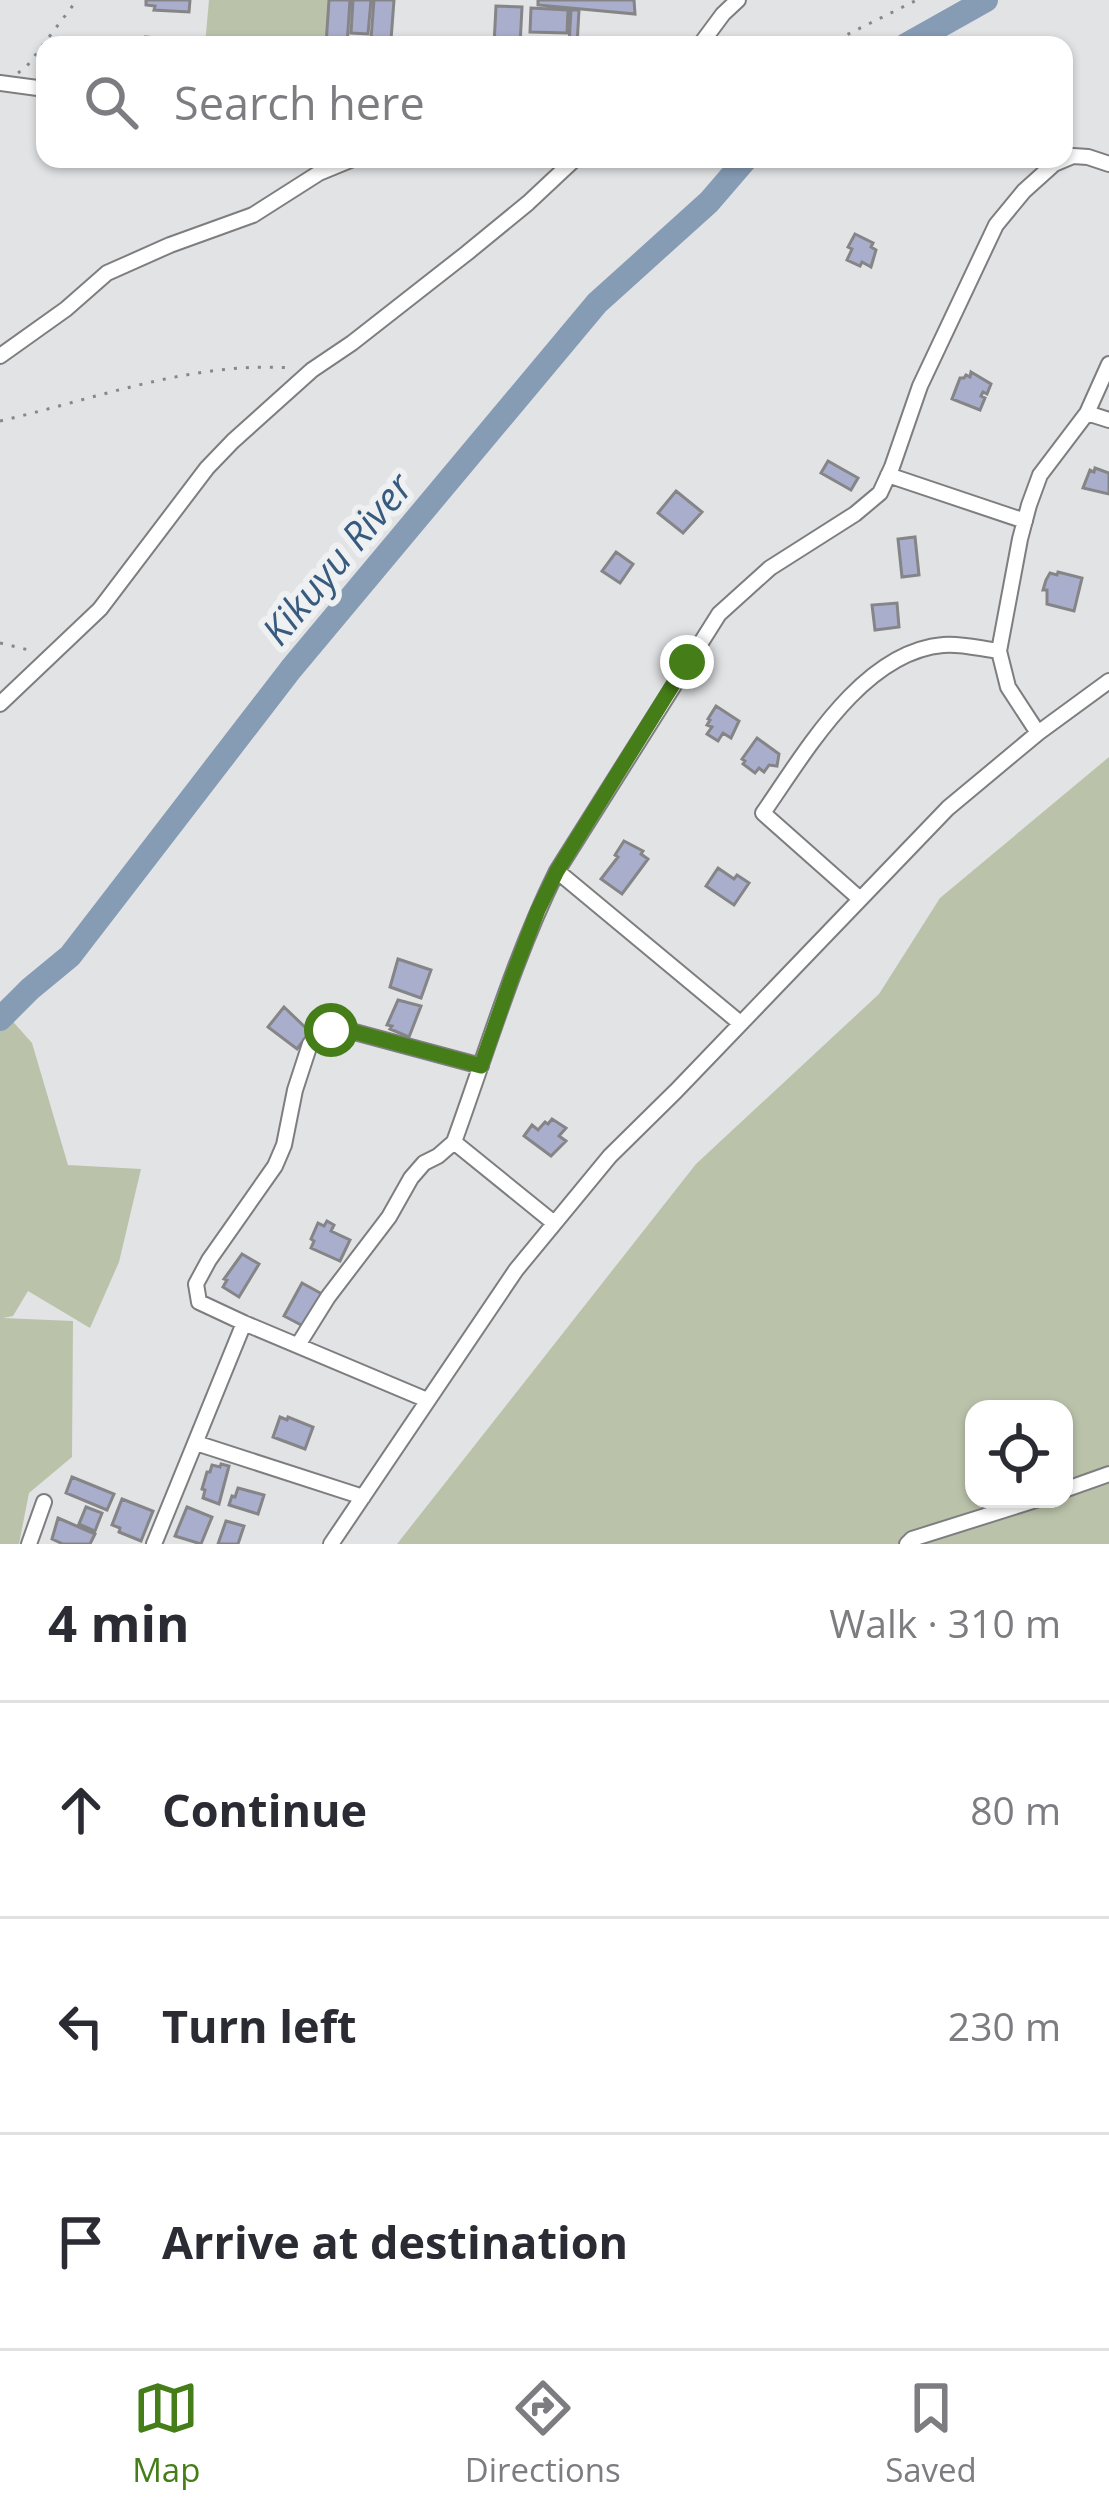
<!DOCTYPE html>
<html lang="en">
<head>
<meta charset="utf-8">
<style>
	body { margin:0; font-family:"Open Sans",sans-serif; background:#f7f7f7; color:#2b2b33 }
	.controls { position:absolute; right:36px; bottom:36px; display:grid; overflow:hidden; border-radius:24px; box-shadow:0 3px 9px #0004 }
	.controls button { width:108px; height:108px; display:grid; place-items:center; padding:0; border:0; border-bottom:3px solid #e1e1e2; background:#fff; color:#2b2b33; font:60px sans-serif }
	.stop { position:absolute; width:36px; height:36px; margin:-27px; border:9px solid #457e18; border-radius:50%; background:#fff }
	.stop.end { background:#457e18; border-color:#fff; box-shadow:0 3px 12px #0008 }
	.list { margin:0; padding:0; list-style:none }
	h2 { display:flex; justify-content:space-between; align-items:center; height:156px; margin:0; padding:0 48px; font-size:51px }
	h2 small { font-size:39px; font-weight:400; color:#7c7c81 }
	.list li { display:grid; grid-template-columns:78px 1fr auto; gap:36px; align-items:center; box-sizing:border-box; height:216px; padding:0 48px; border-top:3px solid #e1e1e2 }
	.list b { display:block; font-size:45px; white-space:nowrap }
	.list em { font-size:39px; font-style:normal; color:#7c7c81 }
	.icon { flex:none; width:66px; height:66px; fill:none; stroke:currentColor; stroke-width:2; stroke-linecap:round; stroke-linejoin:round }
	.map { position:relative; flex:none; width:1109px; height:1544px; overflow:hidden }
	.search { position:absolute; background:#fff; box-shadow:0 3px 9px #0004; left:36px; right:36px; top:36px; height:132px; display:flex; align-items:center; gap:30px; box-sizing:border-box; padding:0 42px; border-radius:24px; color:#7c7c81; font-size:45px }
	.sheet { height:804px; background:#fff }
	nav { display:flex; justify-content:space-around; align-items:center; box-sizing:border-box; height:168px; border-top:3px solid #e1e1e2; background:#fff; font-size:33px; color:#7c7c81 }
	nav a { display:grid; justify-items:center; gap:6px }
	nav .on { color:#457e18 }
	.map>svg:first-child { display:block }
</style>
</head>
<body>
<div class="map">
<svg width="1109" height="1544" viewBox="0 0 1109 1544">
	<rect width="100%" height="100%" fill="#e2e3e5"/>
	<path fill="#bac3aa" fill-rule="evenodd" d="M209,0H337L332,45H205Z
		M1109,757V1544H397L696,1164L879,994L940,898ZM974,1409H1064V1499H974Z
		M0,1007L32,1043L68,1165L141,1169L119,1262L90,1328L28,1291L13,1316L3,1318L73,1321L72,1457L29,1493L19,1544H0Z"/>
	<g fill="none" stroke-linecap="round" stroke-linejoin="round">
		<path stroke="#869cb5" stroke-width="24" d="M906,45L986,0
			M0,1019L30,989L70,956L291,669L597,303L709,202L746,159"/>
	</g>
	<path fill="#aaaecd" stroke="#858587" stroke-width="3" d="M146,0H190L189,12L154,10L155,6L146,5Z
		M329,0H350L347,45H326Z
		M353,0H371L368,34L351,33Z
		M374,0H394L391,40L371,39Z
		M538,0H634L635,14L538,5Z
		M496,6L522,7L520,45H494Z
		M531,8L568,10L567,33L530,32Z
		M571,10H579L577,45H569Z
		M146,37L189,41L188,45H146Z
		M855,234L873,243L871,247L876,250L871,267L862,262L860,266L847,260L852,249L848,247Z
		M971,372L991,384L987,394L983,392L981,396L985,398L980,410L952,399L960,378H964L966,375L970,377Z
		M828,461L858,478L851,490L821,473Z
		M1095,468L1109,473V494L1083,488L1090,470L1094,472Z
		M676,491L702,512L683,533L658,513Z
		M915,537L919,575L902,577L898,539Z
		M616,552L633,564L620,583L602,571Z
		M1058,572L1082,578L1074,611L1047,604V590H1043L1046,580L1050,573L1057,575Z
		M897,603L899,627L875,630L872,605Z
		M716,706L739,721L731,738L723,733L718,741L707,734L712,727L707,725L710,720L708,719Z
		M757,738L779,754L777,766L769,765L764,772L759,768L755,773L743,764L745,761L742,759Z
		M624,841L643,851L641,854L648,859L622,894L601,879L618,857L615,855Z
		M718,868L734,879L737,875L749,883L734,905L706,886Z
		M398,959L431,970L421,998L390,987Z
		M398,1000L421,1006L409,1037L390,1029L392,1026L387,1025Z
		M284,1007L310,1032L297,1049L268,1027Z
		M552,1119L566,1128L559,1136L566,1141L551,1156L524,1136L532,1125L538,1130L545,1122L548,1124Z
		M327,1221L334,1225L331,1231L350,1240L340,1261L311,1248L314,1241L311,1239L318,1223L324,1226Z
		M242,1254L259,1264L239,1297L223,1287L227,1280L224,1279Z
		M302,1283L324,1295L307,1328L284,1316Z
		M280,1417L287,1420L288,1417L313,1427L305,1449L273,1437Z
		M221,1464L229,1466L219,1504L203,1498L205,1490L202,1489L207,1472H210L212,1465L220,1467Z
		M72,1477L114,1494L107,1510L66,1493Z
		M238,1488L264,1495L258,1514L229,1505L232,1496L235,1497Z
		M122,1499L153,1511L141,1541L119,1532L120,1528L112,1525Z
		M86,1507L102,1513L95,1531L79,1524Z
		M187,1507L212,1517L201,1544L175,1536Z
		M58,1518L95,1534L90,1544H63L52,1539Z
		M226,1521L244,1526L238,1544H218Z"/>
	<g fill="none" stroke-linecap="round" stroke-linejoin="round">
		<defs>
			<path id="minor" d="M700,45L723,14L738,0
				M0,83L45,89
				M0,356L66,309L107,273L170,245L253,215L319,173L353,159
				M1087,413L1109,420
				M888,475L1025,521
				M0,704L100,609L207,468L233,441L312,370L352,343L467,253L528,203L575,159
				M1038,733L1008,687L999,651L1020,539L1029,505L1040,475L1087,413L1109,364
				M557,871L740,1023
				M860,899L763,813C805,753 862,652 943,645C961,643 981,649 999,651
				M454,1142L554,1223
				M244,1323L199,1302L196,1284L209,1260L275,1166L284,1145L295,1090L310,1044L318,1035L331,1030H347L481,1066
				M298,1345L328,1297L389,1217L411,1178L424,1163L438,1156L454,1142C487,1051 514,958 557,871L719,614L770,568L855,514L880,493L892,467L920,386L996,225L1024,191L1054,164L1073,156L1088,157L1109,164
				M196,1443L363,1497
				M1064,1490L1109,1474
				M29,1544L44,1502
				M154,1544L244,1323L427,1400
				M331,1544L516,1270L610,1156L676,1091L948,808L1038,733L1109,681
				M907,1544L912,1539L1039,1499"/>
		</defs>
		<use href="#minor" stroke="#7e7e80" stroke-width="18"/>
		<path stroke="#87888a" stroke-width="3" stroke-dasharray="3 9" stroke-linecap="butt" d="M826,45L917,0
			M18,73L27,66L77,0
			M0,421C96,399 192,361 292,368
			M0,643L33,651"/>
		<use href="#minor" stroke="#fff" stroke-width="14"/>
	</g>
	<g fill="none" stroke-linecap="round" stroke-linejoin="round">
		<path stroke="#457e18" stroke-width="15" d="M331,1030H347L481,1066L512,977L538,910L557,871L687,662"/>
	</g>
	<g text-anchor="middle" stroke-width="12" stroke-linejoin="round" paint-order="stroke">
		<g font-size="39" font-style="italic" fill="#375a7f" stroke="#eff0f2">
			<text transform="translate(337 559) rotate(-50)" y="14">Kikuyu River</text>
		</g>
	</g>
</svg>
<div class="controls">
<button><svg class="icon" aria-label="locate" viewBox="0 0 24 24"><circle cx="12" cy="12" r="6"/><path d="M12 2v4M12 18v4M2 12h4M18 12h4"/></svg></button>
</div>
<div class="stop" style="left:331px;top:1030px"></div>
<div class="stop end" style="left:687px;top:662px"></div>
<div class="search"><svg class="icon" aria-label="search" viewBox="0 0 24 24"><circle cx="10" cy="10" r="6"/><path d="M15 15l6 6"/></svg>Search here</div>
</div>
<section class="sheet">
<h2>4 min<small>Walk · 310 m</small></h2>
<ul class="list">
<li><svg class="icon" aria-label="ahead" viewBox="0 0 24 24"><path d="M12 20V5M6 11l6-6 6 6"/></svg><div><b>Continue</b></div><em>80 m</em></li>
<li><svg class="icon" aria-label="left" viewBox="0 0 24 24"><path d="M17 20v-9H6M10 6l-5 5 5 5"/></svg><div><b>Turn left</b></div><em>230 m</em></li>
<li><svg class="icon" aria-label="arrive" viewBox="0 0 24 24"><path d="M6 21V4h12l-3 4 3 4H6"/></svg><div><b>Arrive at destination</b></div></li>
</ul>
</section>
<nav>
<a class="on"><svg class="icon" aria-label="map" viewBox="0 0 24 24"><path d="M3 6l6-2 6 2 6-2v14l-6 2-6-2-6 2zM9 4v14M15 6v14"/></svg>Map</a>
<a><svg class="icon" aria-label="directions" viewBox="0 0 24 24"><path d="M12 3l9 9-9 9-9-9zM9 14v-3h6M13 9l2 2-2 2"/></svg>Directions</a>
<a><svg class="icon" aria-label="saved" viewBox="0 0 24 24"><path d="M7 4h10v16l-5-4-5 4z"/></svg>Saved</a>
</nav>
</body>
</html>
